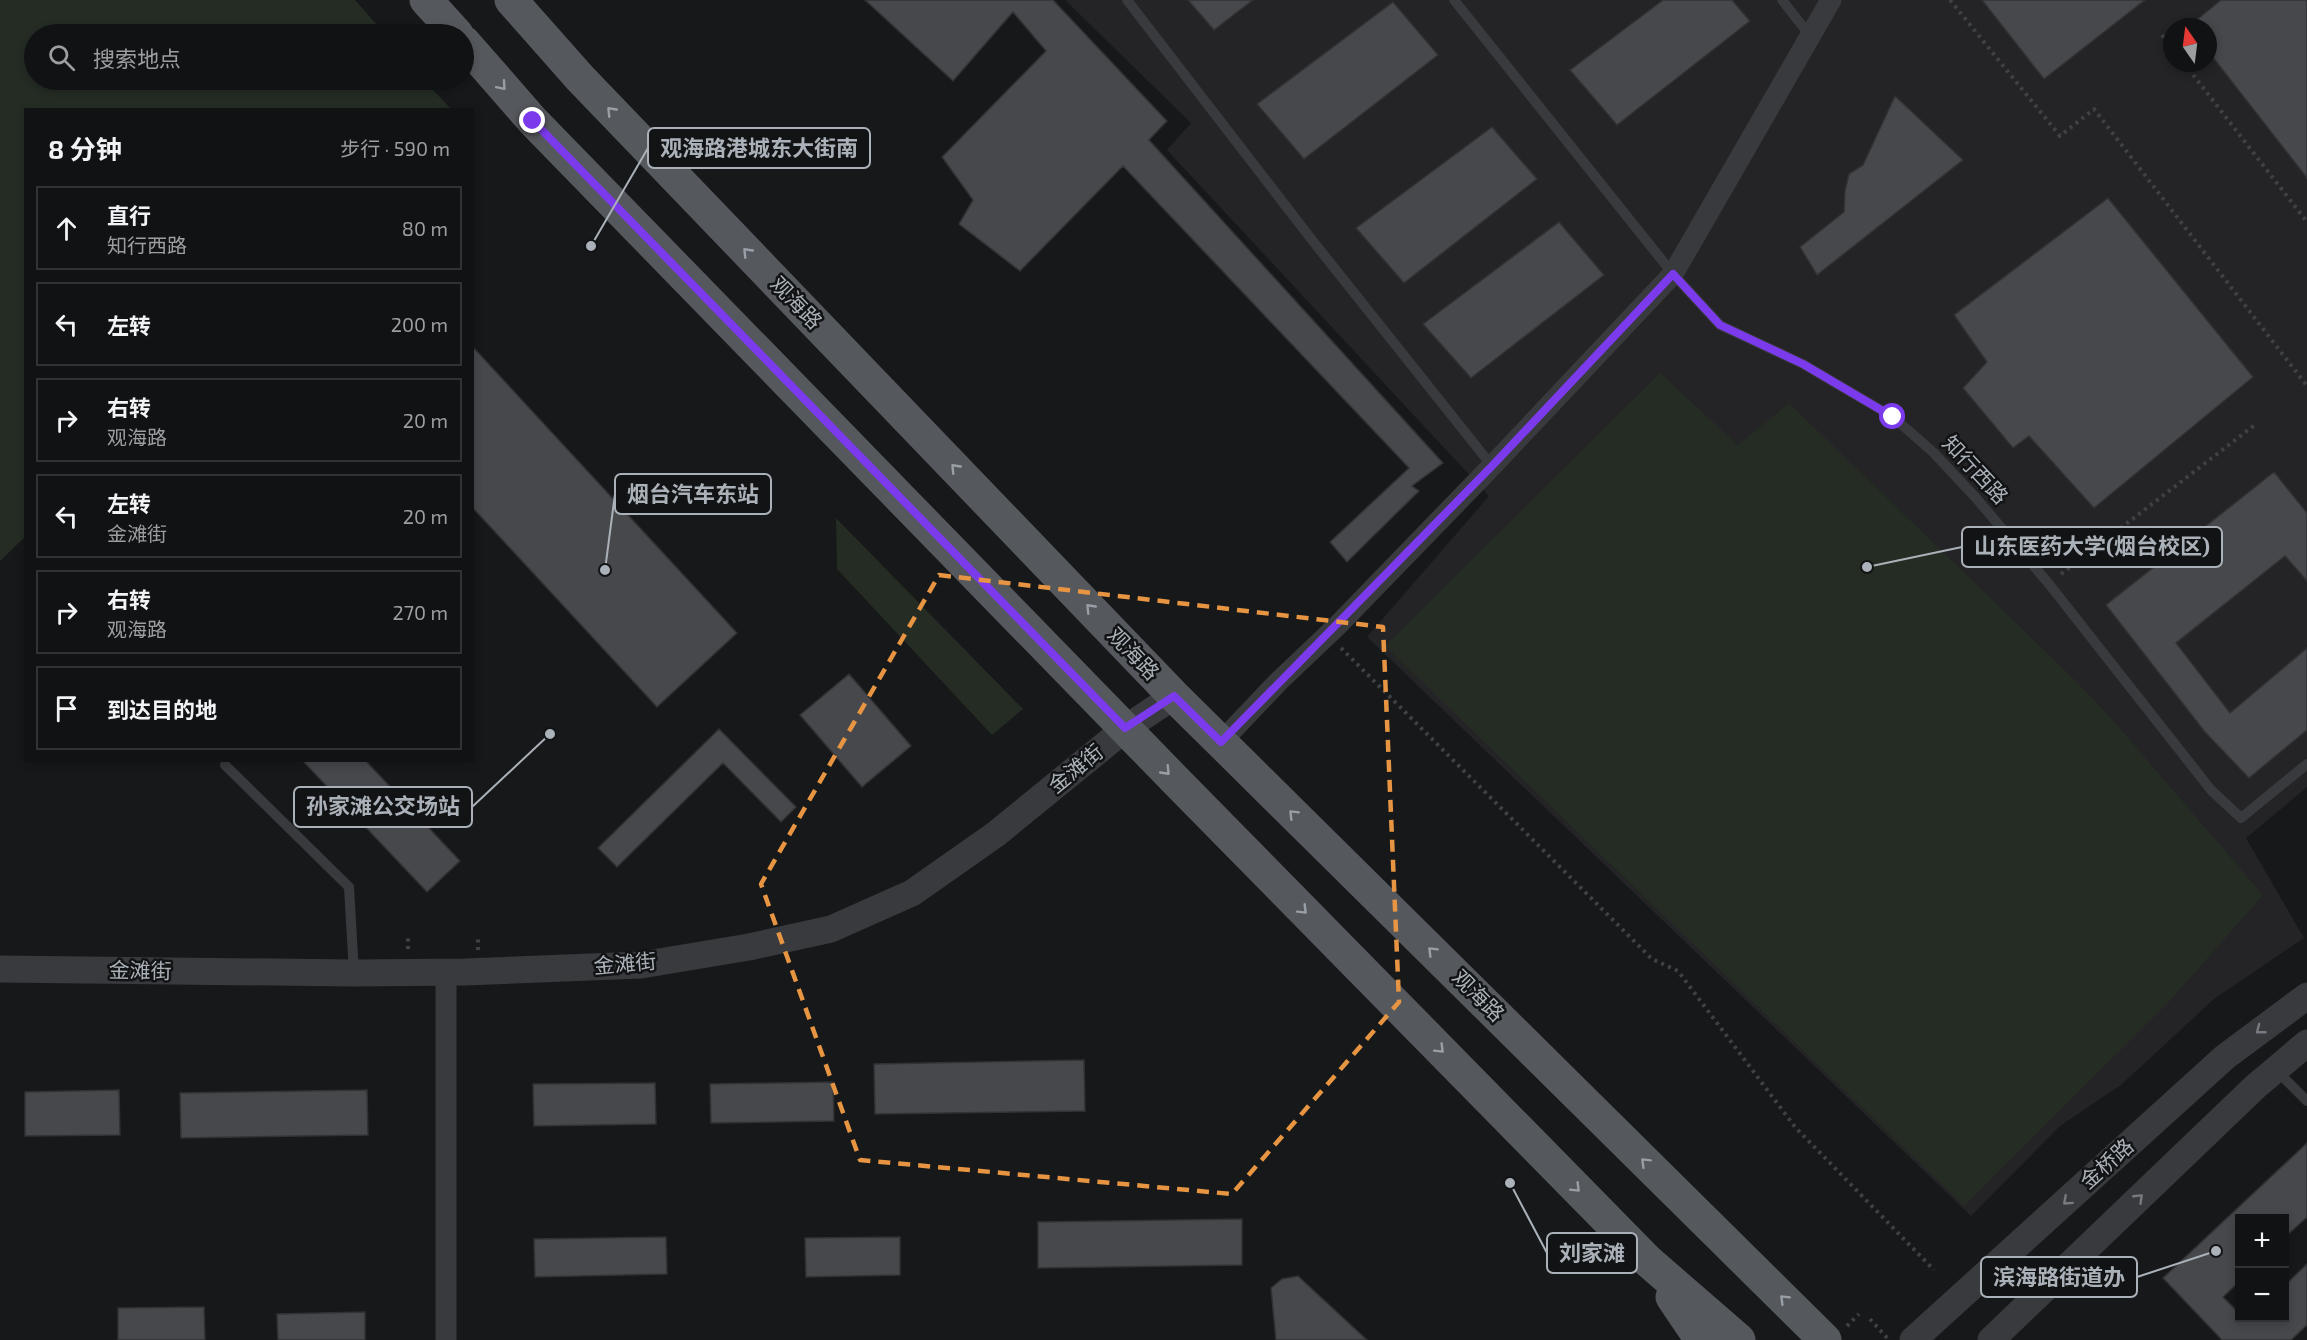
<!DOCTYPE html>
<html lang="zh">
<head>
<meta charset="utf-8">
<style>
	body { margin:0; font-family:"Exo 2","Noto Sans SC",sans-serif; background:#1e2021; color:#f1f3f6 }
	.controls { position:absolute; right:18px; bottom:18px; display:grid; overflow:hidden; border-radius:0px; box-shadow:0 3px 9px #0003 }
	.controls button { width:54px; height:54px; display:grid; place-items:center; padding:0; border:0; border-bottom:2px solid #303233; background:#111213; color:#f1f3f6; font:30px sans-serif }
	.compass { position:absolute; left:2163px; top:18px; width:54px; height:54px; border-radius:50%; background:#111213; box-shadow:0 3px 9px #0003; rotate:346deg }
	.stop { position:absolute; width:18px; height:18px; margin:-14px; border:4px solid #7c3aed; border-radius:50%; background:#fff }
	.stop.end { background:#7c3aed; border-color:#fff; box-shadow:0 2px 6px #0008 }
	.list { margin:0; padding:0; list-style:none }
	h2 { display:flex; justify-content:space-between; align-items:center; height:78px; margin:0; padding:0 24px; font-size:26px }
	h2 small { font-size:20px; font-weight:400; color:#9c9ea0 }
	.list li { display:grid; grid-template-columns:39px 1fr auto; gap:18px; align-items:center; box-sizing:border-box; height:84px; margin:0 12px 12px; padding:0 12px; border:2px solid #303233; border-radius:0px }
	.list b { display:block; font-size:22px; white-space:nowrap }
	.list p { margin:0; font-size:20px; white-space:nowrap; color:#9c9ea0 }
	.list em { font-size:20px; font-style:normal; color:#9c9ea0 }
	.icon { flex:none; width:33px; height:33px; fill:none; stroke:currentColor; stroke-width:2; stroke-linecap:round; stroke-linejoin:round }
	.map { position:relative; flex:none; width:2307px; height:1340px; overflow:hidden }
	.search { position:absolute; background:#111213; box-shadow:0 3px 9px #0003; left:24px; top:24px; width:450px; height:66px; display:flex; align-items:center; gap:15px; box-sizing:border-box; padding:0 21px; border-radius:33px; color:#9c9ea0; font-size:22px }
	.panel { position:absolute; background:#111213; box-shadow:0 3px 9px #0003; left:24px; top:108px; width:450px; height:654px; border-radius:0px }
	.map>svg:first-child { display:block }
</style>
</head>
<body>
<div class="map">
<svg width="2307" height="1340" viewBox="0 0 2307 1340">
	<rect width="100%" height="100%" fill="#171819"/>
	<path fill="#242426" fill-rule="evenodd" d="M1065,0H2307V787L2246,838L2304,938L2214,999L2121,1085L2060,1126L1971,1216L1367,637L1489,496L1167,150L1191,123ZM2172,27H2208V63H2172Z"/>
	<path fill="#242c24" d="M0,0H355L385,34H34V80H424L451,109L26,110L25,537L0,561Z
		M1660,373L1738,445L1789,403L2078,683L2111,718L2263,895L2168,1003L1964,1206L1385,646Z
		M836,518L1023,709L992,735L837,569Z"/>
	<path fill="#47484c" stroke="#323235" stroke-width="1.5" d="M865,0H1053L1167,121L1149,140L1443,463L1412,486L1419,491L1347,562L1330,542L1409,468L1123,166L1020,271L959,224L973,200L942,157L1046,51L1013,12L953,81Z
		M1188,0H1253L1214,30Z
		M1663,0H1732L1750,21L1617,125L1570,70Z
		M1982,0H2145L2044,79Z
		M2221,0H2307V178L2208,51V27H2188Z
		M1393,2L1438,55L1304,159L1257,104Z
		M1895,96L1963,160L1817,275L1800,247L1844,212L1845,190L1849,174L1863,165Z
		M1492,127L1537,179L1404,283L1356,228Z
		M2108,198L2253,377L2094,508L2029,436L2013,448L1963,388L1987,362L1954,315Z
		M1559,222L1604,275L1471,378L1423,324Z
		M472,346L737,633L657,707L472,507Z
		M2274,472L2307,513V581L2285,556L2176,643L2230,713L2307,648V730L2249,778L2205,732L2106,605Z
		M849,674L911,746L862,787L800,715Z
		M719,729L796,807L781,822L723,763L617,867L598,848Z
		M302,760H365L460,861L427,892Z
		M1084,1060L1085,1111L875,1114L874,1064Z
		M833,1082L834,1121L711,1123L710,1084Z
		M655,1083L656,1124L534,1126L533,1084Z
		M119,1090L120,1135L25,1136V1092Z
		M367,1090L368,1135L181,1138L180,1093Z
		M2307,1143V1217L2284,1238V1218H2240V1281L2223,1297L2240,1314V1317H2284V1286L2307,1264V1325L2291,1340H2222L2163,1278Z
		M1242,1219V1265L1038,1268V1222Z
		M666,1237L667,1274L535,1277L534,1239Z
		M900,1237V1275L806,1277L805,1238Z
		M1298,1276L1367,1340H1276L1271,1288L1282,1279Z
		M204,1307L205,1340H118V1308Z
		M365,1312V1340H278L277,1314Z"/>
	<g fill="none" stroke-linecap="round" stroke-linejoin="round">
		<path stroke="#3f4245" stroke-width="4" stroke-dasharray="3 4.5" stroke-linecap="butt" d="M1950,0L2060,136L2094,109L2307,386
			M2162,35L2172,48
			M2184,63L2307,222
			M2061,574L2256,424
			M1341,648L1652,959L1678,971L1795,1127L1934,1270
			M408,949V935
			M478,950V935
			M1870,1319L1889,1340
			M1847,1326L1859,1314"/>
		<path stroke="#393a3e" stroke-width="10" d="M1127,0L1312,240L1492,466
			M1454,0L1673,274L1720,325L1803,364L1893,417L1934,453L1976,498L2049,584L2211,790L2241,818L2307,764
			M1782,0L1811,37
			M225,765L349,887L354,973
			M2276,1070L2307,1101"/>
		<path stroke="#393a3e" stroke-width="21" d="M1221,742L1278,682L1337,626L1492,466L1673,274L1831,0
			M446,1340V972"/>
		<path stroke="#393a3e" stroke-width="27" d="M0,969L354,973L465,972L641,965L749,947L831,929L912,893L996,834L1126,728L1174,696
			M1913,1340L2225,1057L2307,996
			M1991,1340L2255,1087L2307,1043"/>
		<path stroke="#55585d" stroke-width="33" d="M426,0L457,34
			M511,0L580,78L1174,696L1825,1340
			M464,42L533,121L1180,785L1648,1261L1739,1340
			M1672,1297L1701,1340"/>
	</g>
	<defs><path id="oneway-chevron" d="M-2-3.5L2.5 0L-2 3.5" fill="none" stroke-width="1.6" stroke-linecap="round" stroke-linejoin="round" transform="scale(1.5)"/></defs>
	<g stroke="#999fa6">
		<use href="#oneway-chevron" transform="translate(502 86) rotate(49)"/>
		<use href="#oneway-chevron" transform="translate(611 111) rotate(-134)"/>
		<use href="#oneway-chevron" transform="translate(747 252) rotate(-134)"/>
		<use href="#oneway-chevron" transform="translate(955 468) rotate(-134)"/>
		<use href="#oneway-chevron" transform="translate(1090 608) rotate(-134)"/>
		<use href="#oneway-chevron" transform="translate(1166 771) rotate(46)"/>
		<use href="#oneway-chevron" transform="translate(1293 814) rotate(-135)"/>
		<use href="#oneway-chevron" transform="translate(1303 910) rotate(45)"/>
		<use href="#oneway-chevron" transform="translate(1432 951) rotate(-135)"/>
		<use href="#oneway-chevron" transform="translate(1440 1049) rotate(45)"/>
		<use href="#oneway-chevron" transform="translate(1645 1162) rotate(-135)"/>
		<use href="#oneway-chevron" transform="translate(1576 1188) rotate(45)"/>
		<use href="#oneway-chevron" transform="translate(1784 1299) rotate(-135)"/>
	</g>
	<g stroke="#777b81">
		<use href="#oneway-chevron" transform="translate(2260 1030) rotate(142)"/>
		<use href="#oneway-chevron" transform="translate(2139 1198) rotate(-44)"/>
		<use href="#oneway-chevron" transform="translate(2067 1201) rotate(138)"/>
	</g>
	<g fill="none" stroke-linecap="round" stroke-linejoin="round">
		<path stroke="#7c3aed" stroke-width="8" d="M533,121L1125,728L1174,696L1221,742L1492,466L1673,274L1720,325L1803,364L1893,417"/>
	</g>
	<path fill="none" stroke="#e79542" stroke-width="4.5" stroke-dasharray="12 8" stroke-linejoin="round" d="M939,575L1383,627L1399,1002L1232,1194L860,1160L761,884Z"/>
	<g text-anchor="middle" stroke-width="5" stroke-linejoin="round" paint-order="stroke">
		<g font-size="21" fill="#aab1b8" stroke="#121314">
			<text transform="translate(796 303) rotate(46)" y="7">观海路</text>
			<text transform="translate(1975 470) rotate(47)" y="7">知行西路</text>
			<text transform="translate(1133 654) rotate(46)" y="7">观海路</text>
			<text transform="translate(1076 769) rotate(-39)" y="7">金滩街</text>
			<text transform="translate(625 964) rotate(-5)" y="7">金滩街</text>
			<text transform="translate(140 971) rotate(1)" y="7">金滩街</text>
			<text transform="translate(1478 996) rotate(45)" y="7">观海路</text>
			<text transform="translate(2107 1164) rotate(-42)" y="7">金桥路</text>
		</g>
	</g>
	<path fill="none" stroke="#aab1b8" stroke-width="2" d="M591 246L648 148M605 570L615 494M1867 567L1962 547M550 734L472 807M1510 1183L1547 1253M2216 1251L2137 1277"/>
	<g fill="#aab1b8" stroke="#121314" stroke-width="2">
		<circle cx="591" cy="246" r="6"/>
		<circle cx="605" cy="570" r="6"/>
		<circle cx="1867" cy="567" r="6"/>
		<circle cx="550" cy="734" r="6"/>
		<circle cx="1510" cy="1183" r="6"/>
		<circle cx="2216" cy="1251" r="6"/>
	</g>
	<g fill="#121314" stroke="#aab1b8" stroke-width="2">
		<rect x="648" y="128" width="222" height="40" rx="6"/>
		<rect x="615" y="474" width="156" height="40" rx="6"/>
		<rect x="1962" y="527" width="260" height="40" rx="6"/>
		<rect x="294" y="787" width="178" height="40" rx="6"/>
		<rect x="1547" y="1233" width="90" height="40" rx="6"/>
		<rect x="1981" y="1257" width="156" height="40" rx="6"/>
	</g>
	<g font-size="22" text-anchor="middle" font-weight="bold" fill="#aab1b8">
		<text x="759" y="156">观海路港城东大街南</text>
		<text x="693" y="502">烟台汽车东站</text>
		<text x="2092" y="554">山东医药大学(烟台校区)</text>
		<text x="383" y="814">孙家滩公交场站</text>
		<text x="1592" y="1261">刘家滩</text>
		<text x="2059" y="1285">滨海路街道办</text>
	</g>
</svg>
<div class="controls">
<button>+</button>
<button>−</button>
</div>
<svg class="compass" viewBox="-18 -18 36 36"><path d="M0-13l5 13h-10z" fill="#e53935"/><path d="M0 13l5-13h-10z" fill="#9c9ea0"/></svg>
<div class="stop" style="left:1893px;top:417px"></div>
<div class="stop end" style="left:533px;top:121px"></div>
<div class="search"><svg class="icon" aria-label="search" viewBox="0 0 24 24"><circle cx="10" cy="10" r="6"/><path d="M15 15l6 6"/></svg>搜索地点</div>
<section class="panel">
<h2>8 分钟<small>步行 · 590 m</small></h2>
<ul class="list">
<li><svg class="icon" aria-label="ahead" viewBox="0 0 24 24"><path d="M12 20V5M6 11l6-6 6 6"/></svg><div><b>直行</b><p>知行西路</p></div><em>80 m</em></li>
<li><svg class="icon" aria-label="left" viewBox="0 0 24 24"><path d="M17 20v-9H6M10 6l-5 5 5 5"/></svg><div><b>左转</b></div><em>200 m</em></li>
<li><svg class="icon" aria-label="right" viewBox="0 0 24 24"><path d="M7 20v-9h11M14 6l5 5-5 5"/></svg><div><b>右转</b><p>观海路</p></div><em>20 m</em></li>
<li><svg class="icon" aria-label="left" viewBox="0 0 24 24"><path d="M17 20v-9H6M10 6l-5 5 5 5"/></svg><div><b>左转</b><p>金滩街</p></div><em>20 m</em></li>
<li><svg class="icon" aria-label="right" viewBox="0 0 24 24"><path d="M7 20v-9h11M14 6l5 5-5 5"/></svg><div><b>右转</b><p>观海路</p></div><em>270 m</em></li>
<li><svg class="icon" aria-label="arrive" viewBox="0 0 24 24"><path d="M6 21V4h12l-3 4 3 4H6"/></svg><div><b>到达目的地</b></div></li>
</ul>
</section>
</div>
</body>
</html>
